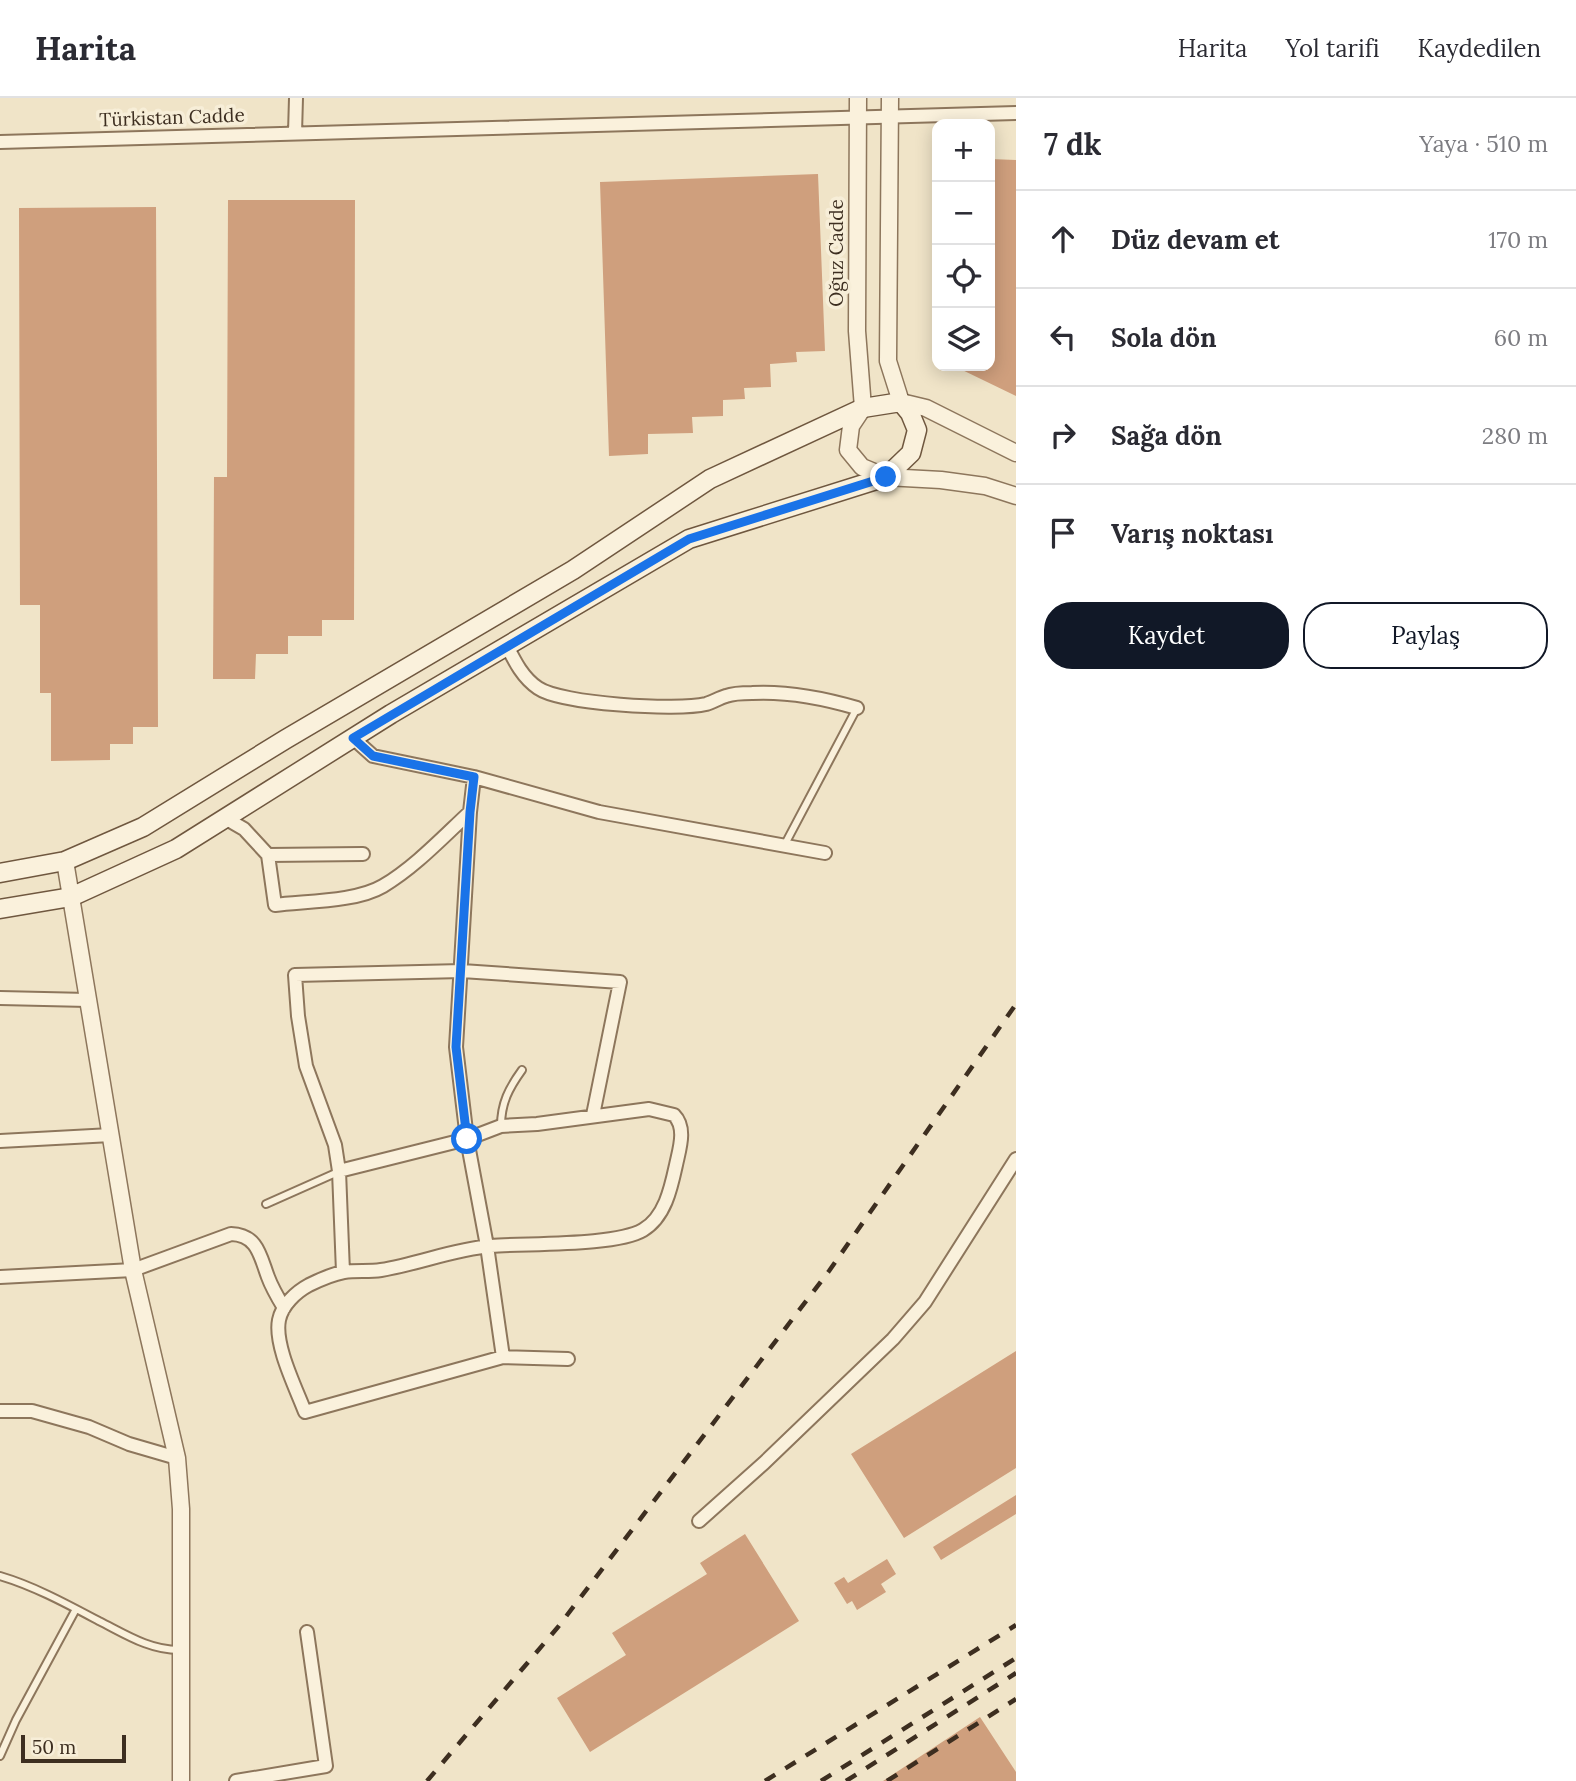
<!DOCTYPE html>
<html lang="tr">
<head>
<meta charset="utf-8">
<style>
	body { margin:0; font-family:Lora,serif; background:#f2f2f3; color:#2b2b33 }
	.controls { position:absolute; right:21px; top:21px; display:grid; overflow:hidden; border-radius:14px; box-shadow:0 4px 18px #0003 }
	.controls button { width:63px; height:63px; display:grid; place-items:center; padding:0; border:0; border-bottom:2px solid #e1e1e2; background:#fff; color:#2b2b33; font:35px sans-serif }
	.scale { position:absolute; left:21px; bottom:18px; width:105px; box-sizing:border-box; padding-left:7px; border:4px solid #3d2e20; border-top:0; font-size:19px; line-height:24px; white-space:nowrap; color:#3d2e20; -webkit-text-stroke:5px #f7eed8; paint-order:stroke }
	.stop { position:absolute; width:21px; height:21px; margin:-16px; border:5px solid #1a73e8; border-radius:50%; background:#fff }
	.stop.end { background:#1a73e8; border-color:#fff; box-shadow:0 2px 7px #0008 }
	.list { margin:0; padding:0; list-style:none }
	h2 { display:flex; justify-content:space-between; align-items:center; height:91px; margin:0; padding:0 28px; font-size:30px }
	h2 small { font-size:23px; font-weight:400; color:#7c7c81 }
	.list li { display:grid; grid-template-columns:46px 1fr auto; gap:21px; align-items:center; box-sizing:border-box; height:98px; padding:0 28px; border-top:2px solid #e1e1e2 }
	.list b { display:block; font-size:26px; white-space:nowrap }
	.list em { font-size:23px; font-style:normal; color:#7c7c81 }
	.actions { display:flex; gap:14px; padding:21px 28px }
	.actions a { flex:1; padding:16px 0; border:2px solid #111827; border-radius:28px; text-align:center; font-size:24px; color:#111827 }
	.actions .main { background:#111827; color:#fff }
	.icon { flex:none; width:38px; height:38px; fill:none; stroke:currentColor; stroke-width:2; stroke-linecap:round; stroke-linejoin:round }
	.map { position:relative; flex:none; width:1016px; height:1683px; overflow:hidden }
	header { display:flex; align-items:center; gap:42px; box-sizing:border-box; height:98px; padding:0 35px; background:#fff; border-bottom:2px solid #e1e1e2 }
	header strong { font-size:33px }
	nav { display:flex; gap:38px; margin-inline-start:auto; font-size:24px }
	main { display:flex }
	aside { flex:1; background:#fff }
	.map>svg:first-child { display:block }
</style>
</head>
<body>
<header>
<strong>Harita</strong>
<nav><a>Harita</a><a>Yol tarifi</a><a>Kaydedilen</a></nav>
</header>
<main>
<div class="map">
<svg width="1016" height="1683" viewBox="0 0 1016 1683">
	<rect width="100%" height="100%" fill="#f0e4c8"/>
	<path fill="#cf9f7d" d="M990,61L1016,62V298L954,268H990Z
		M818,76L825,253L796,254L797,264L770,266L771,289L744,290L745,301L723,302V318L692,319L693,335L648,336V356L609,358L600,84Z
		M228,102H355L354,522H322V538H288V556H256L255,581H213L214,379H227Z
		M156,109L158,629H133V646H110V662L51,663V595H40V507H20L19,110Z
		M1016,1253V1370L904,1440L851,1356Z
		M1016,1397V1416L941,1462L933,1449Z
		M745,1436L799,1523L590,1654L557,1600L626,1557L612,1535L707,1476L700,1465Z
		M887,1461L896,1476L881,1486L886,1494L857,1512L852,1503L847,1506L834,1485L844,1479L848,1485Z
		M980,1619L1016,1674V1683H883Z"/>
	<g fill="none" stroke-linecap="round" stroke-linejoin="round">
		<defs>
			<path id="service" d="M784,748L857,610
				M501,1028C501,1005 509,990 522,972
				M266,1106L338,1074
				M0,1478C34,1488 67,1506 99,1523C125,1536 149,1552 179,1552
				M0,1658L16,1622L76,1511"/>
			<path id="minor" d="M295,35L296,0
				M0,44L1016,15
				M507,548C515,564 523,580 538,590C561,606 678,613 706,606C713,604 719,600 726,598C734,595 744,595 752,595C789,593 823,600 857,610
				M353,640L373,658L474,679L599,714L825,755
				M474,679L470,714L456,949L467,1041L487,1148L503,1259
				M225,720L244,731L268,757L275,807C306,803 356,804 383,788C415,769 443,739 470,714
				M268,757L363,756
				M0,900L88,902
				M0,1043L111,1037
				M339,1073L467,1041L501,1028L537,1026L649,1011L674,1017C687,1030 679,1052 676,1067C671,1090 665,1119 643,1132C616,1148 526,1145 491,1148C454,1151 418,1166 381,1172C369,1174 356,1172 344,1174C333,1176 319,1182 309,1187C296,1194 282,1207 279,1222C274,1247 296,1290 305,1314L503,1259L568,1261
				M343,1174L339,1073L335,1047L306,968L298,918L295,877L462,873L620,884L593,1017
				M0,1179L133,1172L231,1136C258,1137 260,1158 268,1179C272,1190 278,1200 284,1210
				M0,1313H32L89,1329L129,1346L177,1360
				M699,1423L764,1365L893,1241L925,1204L1016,1061
				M236,1683L326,1668L307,1534"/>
			<path id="tertiary" d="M858,0L857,233L863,310L851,328L848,352L862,369L886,379L941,382L985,388L1016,398
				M890,0L888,263L901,304L926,310L1016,355
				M65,763L133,1172L177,1360L181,1411V1683"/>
			<path id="secondary" d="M0,775L65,763L143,729L286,641L573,472L710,381L863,310L901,304L910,315L917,332L911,355L886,379L689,441L391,616L176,751L71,799L0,811"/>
		</defs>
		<use href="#service" stroke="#8d765c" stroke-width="10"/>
		<use href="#minor" stroke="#8d765c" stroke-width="16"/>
		<use href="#tertiary" stroke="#8d765c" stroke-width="19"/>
		<use href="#secondary" stroke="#6f573f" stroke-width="21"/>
		<use href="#service" stroke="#faf1dc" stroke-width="6"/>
		<use href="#minor" stroke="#faf1dc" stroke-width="12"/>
		<use href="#tertiary" stroke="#faf1dc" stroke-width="16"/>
		<use href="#secondary" stroke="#faf1dc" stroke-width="18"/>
		<path stroke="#3d2e20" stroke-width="4.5" stroke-dasharray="12 12" stroke-linecap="butt" d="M427,1683L558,1529L829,1173L1016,906
			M765,1683L1016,1527
			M821,1683L1016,1560
			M846,1683L1016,1575
			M887,1683L1016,1601"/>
	</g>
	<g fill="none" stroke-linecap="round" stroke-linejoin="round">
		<path stroke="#1a73e8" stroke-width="9" d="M467,1041L456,949L470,714L474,679L373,658L353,640L689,441L886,379"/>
	</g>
	<g text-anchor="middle" stroke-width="7" stroke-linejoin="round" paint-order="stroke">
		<g font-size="19" fill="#3d2e20" stroke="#f7eed8">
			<text transform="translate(172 19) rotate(-2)" y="7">Türkistan Cadde</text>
			<text transform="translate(836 155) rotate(-90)" y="7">Oğuz Cadde</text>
		</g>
	</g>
</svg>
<div class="controls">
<button>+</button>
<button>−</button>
<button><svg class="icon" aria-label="locate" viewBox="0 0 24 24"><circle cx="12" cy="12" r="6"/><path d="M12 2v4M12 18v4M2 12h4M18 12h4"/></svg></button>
<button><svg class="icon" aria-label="layers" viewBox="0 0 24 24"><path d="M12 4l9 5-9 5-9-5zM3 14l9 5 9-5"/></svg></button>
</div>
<div class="scale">50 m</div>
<div class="stop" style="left:467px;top:1041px"></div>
<div class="stop end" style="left:886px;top:379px"></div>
</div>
<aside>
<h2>7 dk<small>Yaya · 510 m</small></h2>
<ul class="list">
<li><svg class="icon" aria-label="ahead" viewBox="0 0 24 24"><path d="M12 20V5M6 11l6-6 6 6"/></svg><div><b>Düz devam et</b></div><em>170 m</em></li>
<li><svg class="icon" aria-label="left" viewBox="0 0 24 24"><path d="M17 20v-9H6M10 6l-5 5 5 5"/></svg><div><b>Sola dön</b></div><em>60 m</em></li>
<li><svg class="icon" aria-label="right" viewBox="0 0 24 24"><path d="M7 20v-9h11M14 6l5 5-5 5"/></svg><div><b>Sağa dön</b></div><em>280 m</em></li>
<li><svg class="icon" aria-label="arrive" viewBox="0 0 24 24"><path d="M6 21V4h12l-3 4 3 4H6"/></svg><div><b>Varış noktası</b></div></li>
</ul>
<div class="actions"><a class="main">Kaydet</a><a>Paylaş</a></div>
</aside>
</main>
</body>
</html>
